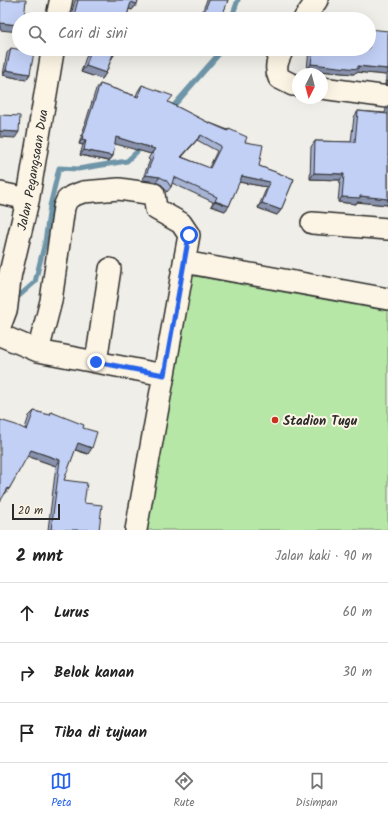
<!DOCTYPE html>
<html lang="id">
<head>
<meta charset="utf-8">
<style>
	body { margin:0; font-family:Kalam,sans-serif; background:#f2f2f2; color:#222 }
	.compass { position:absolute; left:292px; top:68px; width:36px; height:36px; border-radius:50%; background:#fff; box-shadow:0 4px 16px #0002; rotate:186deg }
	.scale { position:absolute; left:12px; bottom:10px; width:48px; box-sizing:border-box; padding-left:4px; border:2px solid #2b2b2b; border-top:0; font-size:11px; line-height:14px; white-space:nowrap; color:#2b2b2b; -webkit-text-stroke:3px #fcf5e5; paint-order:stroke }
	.stop { position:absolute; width:12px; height:12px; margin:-9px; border:3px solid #2563eb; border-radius:50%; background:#fff }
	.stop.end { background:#2563eb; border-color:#fff; box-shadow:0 1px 4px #0008 }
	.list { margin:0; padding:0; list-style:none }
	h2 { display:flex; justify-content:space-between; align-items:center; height:52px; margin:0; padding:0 16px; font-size:17px }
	h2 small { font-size:13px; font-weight:400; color:#767676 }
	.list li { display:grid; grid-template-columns:26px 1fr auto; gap:12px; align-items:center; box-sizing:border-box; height:60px; padding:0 16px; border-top:1px solid #e0e0e0 }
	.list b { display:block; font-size:15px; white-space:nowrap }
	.list em { font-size:13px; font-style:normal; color:#767676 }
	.icon { flex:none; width:22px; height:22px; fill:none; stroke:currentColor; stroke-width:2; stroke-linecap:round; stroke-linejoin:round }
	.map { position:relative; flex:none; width:388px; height:530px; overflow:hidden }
	.search { position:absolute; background:#fff; box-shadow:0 4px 16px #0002; left:12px; right:12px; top:12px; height:44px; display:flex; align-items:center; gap:10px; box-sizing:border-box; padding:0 14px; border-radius:22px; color:#767676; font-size:15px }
	.sheet { height:232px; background:#fff }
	nav { display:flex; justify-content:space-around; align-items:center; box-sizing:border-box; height:56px; border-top:1px solid #e0e0e0; background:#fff; font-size:11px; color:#767676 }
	nav a { display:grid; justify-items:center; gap:2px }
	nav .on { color:#2563eb }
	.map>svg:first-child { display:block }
</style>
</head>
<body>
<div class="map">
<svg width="388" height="530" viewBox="0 0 388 530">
	<rect width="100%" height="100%" fill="#f0eee8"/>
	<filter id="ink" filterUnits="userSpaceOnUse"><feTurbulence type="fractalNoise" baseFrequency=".025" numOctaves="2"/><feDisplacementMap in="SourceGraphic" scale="8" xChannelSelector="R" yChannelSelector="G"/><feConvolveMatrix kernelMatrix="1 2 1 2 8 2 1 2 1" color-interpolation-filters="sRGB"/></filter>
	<g filter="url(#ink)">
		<path fill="#b6e7a7" stroke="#708969" d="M189,275L388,311V530H143Z"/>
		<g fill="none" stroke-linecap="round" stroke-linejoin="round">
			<path stroke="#6e95a8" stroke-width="5" d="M231,19L238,0
				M170,110L218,55L220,49
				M13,297H18L35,282L45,242L50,206L59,168L78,169L127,161L143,146"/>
			<defs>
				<path id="minor" d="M304,19L317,0
					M283,49C278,60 274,67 279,78L293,85H298
					M322,88L388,97
					M0,193L28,199
					M312,223L388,229
					M184,262L388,299
					M0,335L38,351L164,375
					M38,351L51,301L64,207L67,200L72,196L83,192L119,189L154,194L156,209L181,223L189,235L136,530
					M96,362L110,269"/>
				<g id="major">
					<path d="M57,19L61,0"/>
					<path id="s1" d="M0,325L6,309L10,275L28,199L53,49"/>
				</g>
			</defs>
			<use href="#minor" stroke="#2b2b2b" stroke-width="24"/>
			<use href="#major" stroke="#2b2b2b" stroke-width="25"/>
			<use href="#minor" stroke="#fcf5e5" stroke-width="21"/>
			<use href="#major" stroke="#fcf5e5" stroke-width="22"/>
		</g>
		<path fill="#a7b3d4" stroke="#2b2b2b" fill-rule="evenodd" d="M75,0H138L137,4L132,10L129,9L126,19H70Z
			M207,0H228L221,19H199Z
			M388,31V85H385L386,75L356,72L354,74L307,70L309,49H369Z
			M11,48L30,74L26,80L3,75L7,53Z
			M72,49H116L114,55L111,60L106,73L102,79L81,72L87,54Z
			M100,84L136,96L138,91L142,85L168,102L205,121L228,130L229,129L245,142L259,166L294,179L281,210L277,215L258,208L267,187L239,182L229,206L225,211L211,206L213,202L172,183L171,187L167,192L162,185L156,182L142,180L150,160L148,159L151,154L115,143L113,156L109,161L80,155L83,145L79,144L96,89ZM197,140L217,151L209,168L182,157Z
			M388,105V205L357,202L356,204L338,202L340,180L310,179L311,147L315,141L351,142L354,117L358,111L385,113L386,109Z
			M34,411L49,415L51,412L83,428L88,454L75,450L64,480L84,503L99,530H48L56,466L27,456L9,489L5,494H4L29,416Z"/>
		<path fill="#8892ac" stroke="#2b2b2b" d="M131,2L137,4L132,10L127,8Z
			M0,23L19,25V32L0,30Z
			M72,49H91L87,54Z
			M311,64L358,66L388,69V73L386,75L356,72L354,74L307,70Z
			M86,66L106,73L102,79L81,72Z
			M6,70L30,74L26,80L3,75Z
			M388,81V85H385Z
			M0,131L19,132L15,138L0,137Z
			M201,135L197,140L177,162L181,157Z
			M116,137L155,149L151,154L112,143Z
			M82,139L86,140L83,145L79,144Z
			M84,150L113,156L109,161L80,155Z
			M314,173L344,174L340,180L310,179Z
			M146,175L160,177L156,182L142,180Z
			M242,176L270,182L267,187L238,182Z
			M360,196L388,199V205L357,202L356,204L338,202L342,197Z
			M215,201L229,206L225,211L211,206Z
			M262,203L281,210L277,215L258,208Z
			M78,443L92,448L88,454L73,449Z
			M31,450L60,460L56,466L27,456Z"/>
		<path fill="#c2d0f6" stroke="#2b2b2b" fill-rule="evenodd" d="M0,0H26L24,19H19V25L0,23Z
			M78,0H138L137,4L131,2L126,19H71L74,15Z
			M209,0H228L221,19H201Z
			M369,29L388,31V69L358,66V69L311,64L313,49H369Z
			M11,48L34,52L30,74L6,70Z
			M91,49H116L114,55L113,54L106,73L86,66Z
			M100,84L138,97L142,85L173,96L168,102L205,121L228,131L229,129L247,137L245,142L263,145L259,166L294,179L281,210L262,203L270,182L242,176L229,206L215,201L217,197L174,177L171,187L166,180L160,177L146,175L154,155L152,153L155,149L116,137L113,156L84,150L86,140L82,139ZM201,135L221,146L210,168L181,157Z
			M358,111L388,114V199L360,196V198L342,197L344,174L314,173L315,141L355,142Z
			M0,115L20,116L19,132L0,131Z
			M34,411L50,415L51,412L84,425L83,428L97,432L92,448L78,443L64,480L87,483L84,503L102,505L99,530H51L60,460L31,450L9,489L8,488L0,502V420L16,425L27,430Z"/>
	</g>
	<g fill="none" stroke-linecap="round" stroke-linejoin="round" filter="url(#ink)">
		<path stroke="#2563eb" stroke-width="5" d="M96,362L164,375L189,235"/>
	</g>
	<circle fill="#c8321e" stroke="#fcf5e5" stroke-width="1.5" cx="275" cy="420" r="4"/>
	<g text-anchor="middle" stroke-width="4" stroke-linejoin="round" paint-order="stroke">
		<g font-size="13" fill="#2b2b2b" stroke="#fcf5e5">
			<text dy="5" stroke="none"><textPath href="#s1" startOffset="159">Jalan Pegangsaan Dua</textPath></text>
		</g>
		<g font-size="13" font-weight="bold" fill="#2b2b2b" stroke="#fcf5e5" text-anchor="start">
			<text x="283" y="425">Stadion Tugu</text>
		</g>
	</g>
</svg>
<svg class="compass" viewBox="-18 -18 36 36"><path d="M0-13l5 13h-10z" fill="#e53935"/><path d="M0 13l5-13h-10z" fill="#767676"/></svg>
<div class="scale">20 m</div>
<div class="stop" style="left:189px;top:235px"></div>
<div class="stop end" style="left:96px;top:362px"></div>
<div class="search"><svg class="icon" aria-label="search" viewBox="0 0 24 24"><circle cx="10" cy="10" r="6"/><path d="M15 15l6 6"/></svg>Cari di sini</div>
</div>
<section class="sheet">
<h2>2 mnt<small>Jalan kaki · 90 m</small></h2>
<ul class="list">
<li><svg class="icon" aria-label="ahead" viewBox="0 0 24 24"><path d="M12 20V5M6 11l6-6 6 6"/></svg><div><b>Lurus</b></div><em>60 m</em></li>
<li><svg class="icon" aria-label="right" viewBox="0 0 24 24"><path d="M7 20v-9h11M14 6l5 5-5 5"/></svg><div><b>Belok kanan</b></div><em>30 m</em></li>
<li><svg class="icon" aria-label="arrive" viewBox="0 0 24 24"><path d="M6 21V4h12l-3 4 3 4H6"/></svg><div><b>Tiba di tujuan</b></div></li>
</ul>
</section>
<nav>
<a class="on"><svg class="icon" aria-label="map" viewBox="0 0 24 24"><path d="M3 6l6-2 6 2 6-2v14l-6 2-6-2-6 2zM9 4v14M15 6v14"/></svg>Peta</a>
<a><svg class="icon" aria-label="directions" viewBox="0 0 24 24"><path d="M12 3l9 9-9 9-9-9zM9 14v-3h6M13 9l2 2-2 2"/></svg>Rute</a>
<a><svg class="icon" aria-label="saved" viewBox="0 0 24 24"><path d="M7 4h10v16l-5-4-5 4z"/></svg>Disimpan</a>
</nav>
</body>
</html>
